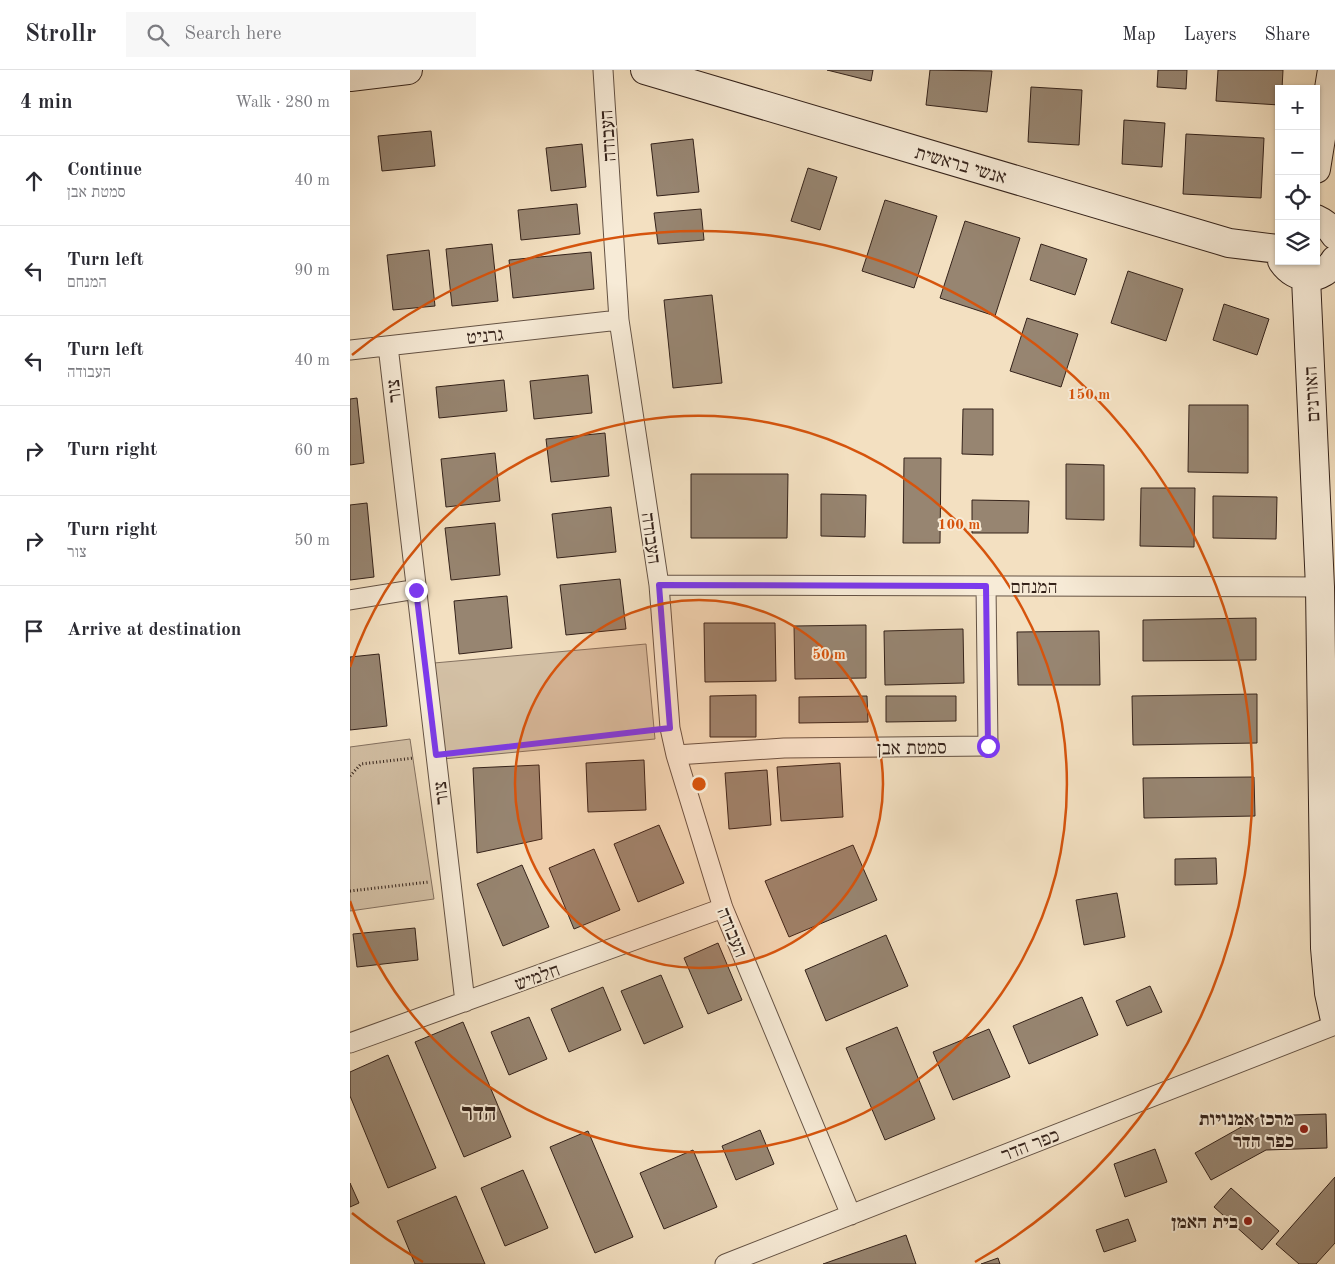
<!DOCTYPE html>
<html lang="en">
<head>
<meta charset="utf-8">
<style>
	body { margin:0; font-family:"Old Standard TT","Frank Ruhl Libre",serif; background:#f7f7f7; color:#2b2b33 }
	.controls { position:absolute; right:15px; top:15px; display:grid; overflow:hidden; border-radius:0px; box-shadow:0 1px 4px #0004 }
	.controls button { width:45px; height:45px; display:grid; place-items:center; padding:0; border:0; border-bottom:1px solid #e1e1e2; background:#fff; color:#2b2b33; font:25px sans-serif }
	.stop { position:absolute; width:15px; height:15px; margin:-11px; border:4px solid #7c3aed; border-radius:50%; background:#fff }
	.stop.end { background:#7c3aed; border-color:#fff; box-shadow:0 1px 5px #0008 }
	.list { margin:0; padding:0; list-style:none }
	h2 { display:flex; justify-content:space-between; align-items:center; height:65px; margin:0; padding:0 20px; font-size:21px }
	h2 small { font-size:16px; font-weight:400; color:#7c7c81 }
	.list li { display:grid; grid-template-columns:32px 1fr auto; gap:15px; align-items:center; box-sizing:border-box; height:90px; padding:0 20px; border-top:1px solid #e1e1e2 }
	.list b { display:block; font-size:19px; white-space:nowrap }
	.list p { margin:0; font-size:16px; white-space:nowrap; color:#7c7c81 }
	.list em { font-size:16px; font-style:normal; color:#7c7c81 }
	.icon { flex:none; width:28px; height:28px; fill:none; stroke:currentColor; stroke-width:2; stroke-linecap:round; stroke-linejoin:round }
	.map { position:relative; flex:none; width:985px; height:1194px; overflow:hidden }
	header { display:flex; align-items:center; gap:30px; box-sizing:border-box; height:70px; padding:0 25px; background:#fff; border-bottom:1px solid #e1e1e2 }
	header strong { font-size:24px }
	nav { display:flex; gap:28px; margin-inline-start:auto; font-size:18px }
	.search { width:350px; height:45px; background:#f7f7f7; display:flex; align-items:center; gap:12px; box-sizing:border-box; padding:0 18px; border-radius:0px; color:#7c7c81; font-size:19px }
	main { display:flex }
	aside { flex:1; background:#fff }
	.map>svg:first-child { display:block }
</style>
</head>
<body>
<header>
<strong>Strollr</strong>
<div class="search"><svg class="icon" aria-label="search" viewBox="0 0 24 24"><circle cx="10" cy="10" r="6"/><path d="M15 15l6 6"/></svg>Search here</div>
<nav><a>Map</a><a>Layers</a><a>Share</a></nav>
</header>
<main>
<aside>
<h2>4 min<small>Walk · 280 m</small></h2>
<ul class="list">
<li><svg class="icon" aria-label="ahead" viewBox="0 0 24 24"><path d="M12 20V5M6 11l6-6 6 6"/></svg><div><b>Continue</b><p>סמטת אבן</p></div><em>40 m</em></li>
<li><svg class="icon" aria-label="left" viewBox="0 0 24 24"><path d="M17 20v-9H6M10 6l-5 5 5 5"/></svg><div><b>Turn left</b><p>המנחם</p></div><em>90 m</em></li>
<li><svg class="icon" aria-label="left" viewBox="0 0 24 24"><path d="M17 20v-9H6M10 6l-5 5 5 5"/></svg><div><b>Turn left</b><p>העבודה</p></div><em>40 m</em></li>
<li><svg class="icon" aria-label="right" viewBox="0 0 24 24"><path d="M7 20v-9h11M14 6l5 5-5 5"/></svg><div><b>Turn right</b></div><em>60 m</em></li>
<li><svg class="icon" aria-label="right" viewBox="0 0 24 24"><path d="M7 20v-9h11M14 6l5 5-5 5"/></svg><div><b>Turn right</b><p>צור</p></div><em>50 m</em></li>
<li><svg class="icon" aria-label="arrive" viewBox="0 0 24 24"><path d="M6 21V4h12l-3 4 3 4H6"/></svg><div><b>Arrive at destination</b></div></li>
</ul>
</aside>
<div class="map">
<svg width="985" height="1194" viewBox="0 0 985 1194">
	<rect width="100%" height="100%" fill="#f3e0c1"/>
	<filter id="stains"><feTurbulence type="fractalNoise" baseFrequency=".004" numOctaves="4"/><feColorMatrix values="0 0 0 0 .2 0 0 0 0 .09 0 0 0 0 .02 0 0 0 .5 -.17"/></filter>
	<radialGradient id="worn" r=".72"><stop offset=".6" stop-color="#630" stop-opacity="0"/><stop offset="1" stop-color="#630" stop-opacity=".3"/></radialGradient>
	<path fill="#d3c0a5" stroke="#847160" d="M296,574L305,669L93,689L84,593Z
		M60,669L84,829L0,841V677Z"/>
	<path fill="#978571" stroke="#34221a" d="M477,0H523L521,11Z
		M580,0L642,1L637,42L576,35Z
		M808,0H837L836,19L807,17Z
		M868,0H933L932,19H929V35L866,31Z
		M681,17L732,20L729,75L678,72Z
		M774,50L815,53L812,97L772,94Z
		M81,61L85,96L32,101L28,66Z
		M836,64L914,68L911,128L833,124Z
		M343,69L349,122L307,126L301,74Z
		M232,74L236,117L201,121L196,78Z
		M458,98L487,107L470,160L441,151Z
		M535,130L587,146L564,218L512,201Z
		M227,134L230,164L171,170L168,140Z
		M351,139L354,170L308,174L304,143Z
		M615,151L670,168L645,246L590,228Z
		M142,174L148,231L102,236L96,179Z
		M691,174L737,189L725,225L680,210Z
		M79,180L85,236L43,240L37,185Z
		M241,182L244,219L163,228L159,190Z
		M778,201L833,219L816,271L761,253Z
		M362,225L372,313L323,318L314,230Z
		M874,234L919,249L907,285L863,270Z
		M677,248L728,264L711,317L660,301Z
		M238,305L242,343L184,349L180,311Z
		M154,310L157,341L89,348L86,317Z
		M7,328L14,393L0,395V329Z
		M839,335H898V403L838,402Z
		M613,339H643V385L612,384Z
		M255,363L259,406L201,412L196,369Z
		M145,383L150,431L96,437L91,389Z
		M554,388H591L590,473H553Z
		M716,394L754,395V450L716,449Z
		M341,404H438L437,468H341Z
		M791,418H845L844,477L790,476Z
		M471,424L516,425L515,467L471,466Z
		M863,426L927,427L926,469L863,468Z
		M622,430L679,431L678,463H622Z
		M17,433L24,507L0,510V435Z
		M261,437L266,482L207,488L202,444Z
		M145,453L150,505L101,510L95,458Z
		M270,509L276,559L216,565L210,515Z
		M157,526L162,578L109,584L104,531Z
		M906,548V590L793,591V550Z
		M354,553H425L426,611L355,612Z
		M516,555V608L445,609L444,556Z
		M613,559L614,613L535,615L534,561Z
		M749,561L750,615H668L667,562Z
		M29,584L37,656L0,660V587Z
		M907,624V673L783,675L782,626Z
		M406,625V667H360V626Z
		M517,626L518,652L449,653V627Z
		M536,626H606V651L536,652Z
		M294,690L296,740L238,742L236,693Z
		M490,693L493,747L431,751L427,697Z
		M189,695L192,769L127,783L123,698Z
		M417,700L421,755L379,759L375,703Z
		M904,707L905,746L794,748L793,708Z
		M309,755L334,813L288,832L264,774Z
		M503,775L527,830L439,867L415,811Z
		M244,779L270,840L224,859L199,798Z
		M866,788L867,814L825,815V789Z
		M172,795L199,857L153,876L127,814Z
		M767,823L775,867L734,875L726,830Z
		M65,858L68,890L7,897L3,864Z
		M536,865L558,916L476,951L455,900Z
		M368,873L392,930L358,944L334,888Z
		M311,905L333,957L294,974L271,921Z
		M800,916L812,942L777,956L766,931Z
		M253,917L271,960L219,982L201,939Z
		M732,927L748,965L679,994L663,956Z
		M179,947L197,989L159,1005L141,962Z
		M113,952L161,1067L114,1087L65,972Z
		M547,957L585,1049L535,1070L496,978Z
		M639,959L660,1007L603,1030L583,982Z
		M38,985L86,1098L38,1118L0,1026V1002Z
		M976,1044L977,1078L916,1080L861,1110L845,1083L911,1046Z
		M410,1060L424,1094L386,1110L372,1076Z
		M238,1061L283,1167L245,1183L200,1077Z
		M805,1079L817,1112L775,1127L764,1094Z
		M343,1080L367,1137L314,1159L290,1103Z
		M173,1100L198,1158L155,1176L131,1118Z
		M985,1107V1173L966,1194H949L926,1174Z
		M0,1113L9,1133L0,1137Z
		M881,1118L929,1161L912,1180L864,1137Z
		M106,1126L135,1194H65L47,1151Z
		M778,1149L786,1171L754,1182L746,1160Z
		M556,1165L566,1194H473Z
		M648,1188L650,1194H631Z"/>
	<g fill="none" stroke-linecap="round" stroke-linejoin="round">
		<defs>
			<path id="street" d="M253,0L269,250L309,515L320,658L326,685L373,838L501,1145
				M38,276L115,932
				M0,280L269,250
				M309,515L970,517
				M0,530L67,519
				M326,685L434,678L638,676L636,516
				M0,973L373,838
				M375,1194L985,955"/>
			<path id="secondary" d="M295,0L879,173L928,179
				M0,7L58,0
				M966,99L982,0
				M966,149C975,153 980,157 985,165
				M932,191C946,212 972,212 985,190
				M956,208L970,517L975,878L979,923L985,950"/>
		</defs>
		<use href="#street" stroke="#645244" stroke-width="21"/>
		<use href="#secondary" stroke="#34221a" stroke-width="30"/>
		<path stroke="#34221a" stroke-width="3" stroke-dasharray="1 2.5" stroke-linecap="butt" d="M107,682L300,660
			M0,706L11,694L64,688
			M0,821L79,812"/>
		<use href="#street" stroke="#f7ebd7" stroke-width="19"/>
		<use href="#secondary" stroke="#f7ebd7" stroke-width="28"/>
	</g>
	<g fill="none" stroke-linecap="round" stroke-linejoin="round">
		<path stroke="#7c3aed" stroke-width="6" d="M66,520L86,685L320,658L309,515L636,516L638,676"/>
	</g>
	<circle cx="349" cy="714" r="184" fill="#d6540d" fill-opacity=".12"/>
	<g fill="none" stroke="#d6540d" stroke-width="2.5">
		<circle cx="349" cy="714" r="184"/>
		<path d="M0 597A368 368 0 1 1 0 831"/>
		<path d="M73 1192A552 552 0 0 1 2 1143M2 285A552 552 0 1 1 625 1192"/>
	</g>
	<g fill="#8f2418" stroke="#f7ebd7" stroke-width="2">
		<circle cx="954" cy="1059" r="5"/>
		<circle cx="898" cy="1151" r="5"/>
	</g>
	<g text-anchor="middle" stroke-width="4" stroke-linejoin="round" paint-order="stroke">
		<g font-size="19" fill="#34221a" stroke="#f7ebd7">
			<text transform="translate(257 66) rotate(-94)" y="7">העבודה</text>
			<text transform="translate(611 94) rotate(16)" y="7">אנשי בראשית</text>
			<text transform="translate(135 265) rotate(-6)" y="7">גרניט</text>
			<text transform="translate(43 321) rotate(-97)" y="7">צור</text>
			<text transform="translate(961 324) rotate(-93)" y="7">האורנים</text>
			<text transform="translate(302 468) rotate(82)" y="7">העבודה</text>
			<text x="684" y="523">המנחם</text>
			<text transform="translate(562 677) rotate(-1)" y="7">סמטת אבן</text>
			<text transform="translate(90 723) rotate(-97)" y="7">צור</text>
			<text transform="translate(383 862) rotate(68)" y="7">העבודה</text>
			<text transform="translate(187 906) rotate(-20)" y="7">חלמיש</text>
			<text transform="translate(680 1074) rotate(-21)" y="7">כפר הדר</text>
		</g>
		<g font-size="19" font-weight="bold" fill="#34221a" stroke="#f7ebd7" text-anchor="end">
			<text x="944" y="1055">מרכז אמנויות<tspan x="944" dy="22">כפר הדר</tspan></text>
			<text x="888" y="1158">בית האמן</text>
		</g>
		<g font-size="24" font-weight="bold" fill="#34221a" stroke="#f7ebd7">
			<text x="129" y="1050">הדר</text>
		</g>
	</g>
	<circle cx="349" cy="714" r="8" fill="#d6540d" stroke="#f7ebd7" stroke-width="2.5"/>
	<g font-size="15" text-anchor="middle" font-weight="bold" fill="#d6540d" stroke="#f7ebd7" stroke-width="4" stroke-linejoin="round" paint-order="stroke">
		<text x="739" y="329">150 m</text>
		<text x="609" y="459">100 m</text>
		<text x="479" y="589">50 m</text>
	</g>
	<rect width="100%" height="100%" filter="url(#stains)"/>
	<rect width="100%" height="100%" fill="url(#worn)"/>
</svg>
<div class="controls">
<button>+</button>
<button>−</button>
<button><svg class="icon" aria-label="locate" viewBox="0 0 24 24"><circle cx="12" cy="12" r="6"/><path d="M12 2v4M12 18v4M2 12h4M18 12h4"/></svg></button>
<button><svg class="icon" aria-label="layers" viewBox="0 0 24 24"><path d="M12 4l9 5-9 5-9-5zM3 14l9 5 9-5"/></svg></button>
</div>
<div class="stop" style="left:638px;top:676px"></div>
<div class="stop end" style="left:66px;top:520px"></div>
</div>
</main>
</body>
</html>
